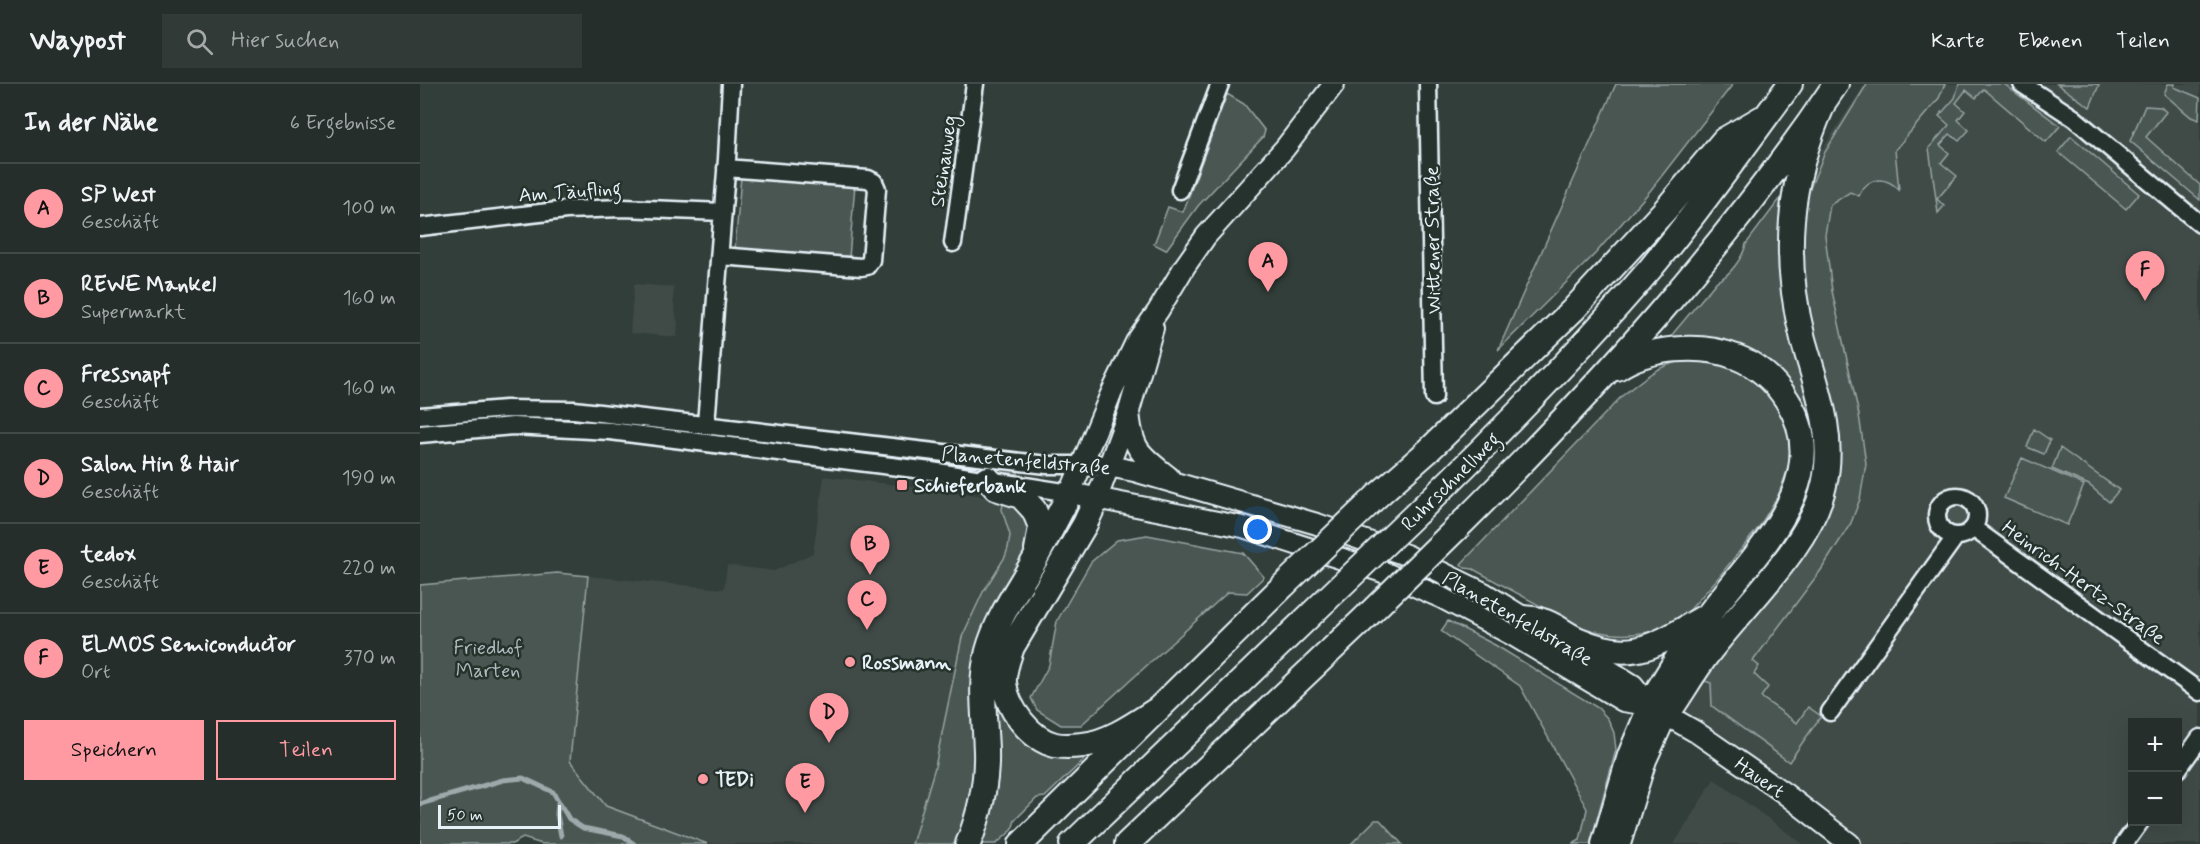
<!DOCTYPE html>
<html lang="de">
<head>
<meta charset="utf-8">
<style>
	body { margin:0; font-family:Mynerve,sans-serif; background:#323a37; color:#f1f3f6 }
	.controls { position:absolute; right:18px; bottom:18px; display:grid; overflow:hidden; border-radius:0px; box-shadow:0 6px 24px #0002 }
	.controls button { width:54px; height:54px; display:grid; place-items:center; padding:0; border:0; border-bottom:2px solid #424a47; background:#262e2b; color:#f1f3f6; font:30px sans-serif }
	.scale { position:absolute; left:18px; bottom:15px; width:123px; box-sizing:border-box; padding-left:6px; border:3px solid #e8f1f8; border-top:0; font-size:16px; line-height:21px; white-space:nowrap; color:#e8f1f8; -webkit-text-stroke:4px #26332d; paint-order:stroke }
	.you { position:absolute; left:838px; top:446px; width:21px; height:21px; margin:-15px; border:4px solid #fff; border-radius:50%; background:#1a73e8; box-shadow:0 0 0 9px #1a73e833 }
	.badge { display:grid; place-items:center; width:39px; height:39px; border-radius:50%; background:#ff9aa2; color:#111; font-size:20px; font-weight:700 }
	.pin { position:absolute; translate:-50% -50px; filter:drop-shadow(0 2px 3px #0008) }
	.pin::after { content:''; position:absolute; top:32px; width:21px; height:18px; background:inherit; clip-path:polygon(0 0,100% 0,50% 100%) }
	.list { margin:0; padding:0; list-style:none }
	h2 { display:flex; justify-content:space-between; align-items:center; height:78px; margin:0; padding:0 24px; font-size:26px }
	h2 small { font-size:20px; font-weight:400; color:#a4a8a9 }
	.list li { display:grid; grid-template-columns:39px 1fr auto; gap:18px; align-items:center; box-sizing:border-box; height:90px; padding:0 24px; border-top:2px solid #424a47 }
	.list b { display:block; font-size:22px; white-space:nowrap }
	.list p { margin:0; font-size:20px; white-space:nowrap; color:#a4a8a9 }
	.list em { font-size:20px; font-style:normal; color:#a4a8a9 }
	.actions { display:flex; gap:12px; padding:18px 24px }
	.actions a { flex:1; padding:14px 0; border:2px solid #ff9aa2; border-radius:0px; text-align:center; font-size:21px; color:#ff9aa2 }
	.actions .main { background:#ff9aa2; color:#111 }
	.icon { flex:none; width:33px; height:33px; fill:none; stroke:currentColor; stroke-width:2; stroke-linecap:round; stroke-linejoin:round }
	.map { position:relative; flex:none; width:1780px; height:760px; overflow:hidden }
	header { display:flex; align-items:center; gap:36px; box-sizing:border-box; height:84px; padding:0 30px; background:#262e2b; border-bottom:2px solid #424a47 }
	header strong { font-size:28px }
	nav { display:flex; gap:33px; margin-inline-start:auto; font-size:21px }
	.search { width:420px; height:54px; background:#323a37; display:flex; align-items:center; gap:15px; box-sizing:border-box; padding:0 21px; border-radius:0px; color:#a4a8a9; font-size:22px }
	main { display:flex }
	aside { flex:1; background:#262e2b }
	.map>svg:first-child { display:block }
</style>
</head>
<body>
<header>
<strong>Waypost</strong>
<div class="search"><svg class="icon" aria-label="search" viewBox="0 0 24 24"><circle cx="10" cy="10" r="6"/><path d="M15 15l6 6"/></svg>Hier suchen</div>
<nav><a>Karte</a><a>Ebenen</a><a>Teilen</a></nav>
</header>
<main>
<aside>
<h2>In der Nähe<small>6 Ergebnisse</small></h2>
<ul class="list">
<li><span class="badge">A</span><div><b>SP West</b><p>Geschäft</p></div><em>100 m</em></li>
<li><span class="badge">B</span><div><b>REWE Mankel</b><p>Supermarkt</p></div><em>160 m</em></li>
<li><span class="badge">C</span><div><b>Fressnapf</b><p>Geschäft</p></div><em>160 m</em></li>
<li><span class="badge">D</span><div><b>Salon Hin &amp; Hair</b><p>Geschäft</p></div><em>190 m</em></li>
<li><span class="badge">E</span><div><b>tedox</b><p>Geschäft</p></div><em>220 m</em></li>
<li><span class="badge">F</span><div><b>ELMOS Semiconductor</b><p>Ort</p></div><em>370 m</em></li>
</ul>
<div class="actions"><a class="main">Speichern</a><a>Teilen</a></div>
</aside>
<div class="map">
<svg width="1780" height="760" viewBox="0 0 1780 760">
	<rect width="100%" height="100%" fill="#323e39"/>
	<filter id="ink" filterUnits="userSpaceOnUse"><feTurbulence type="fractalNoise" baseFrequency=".0167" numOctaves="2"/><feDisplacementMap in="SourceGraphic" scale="12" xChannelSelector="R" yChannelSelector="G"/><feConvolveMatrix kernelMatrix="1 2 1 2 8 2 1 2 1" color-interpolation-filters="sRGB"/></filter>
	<g filter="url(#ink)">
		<path fill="#3f4b46" d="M1445,0H1780V645L1758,676V638H1712L1713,738L1696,760H1437L1256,630L1408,402L1376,201L1387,102L1399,70Z
			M214,200L254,203L253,216L258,240L257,253L210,249Z
			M404,392L557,411L583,419L582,426L590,451L588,464L585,473L563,508L542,553L515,683L492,760H292L186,722L150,677L168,492L304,505L307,481L354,487L393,469Z
			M1780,665V760H1710L1727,738H1758V695Z
			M1294,695L1383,760H1254Z"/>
		<path fill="#495651" stroke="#98a4a4" stroke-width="1.5" d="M1196,0H1313L1230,107L1175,170L1078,266Z
			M1447,0H1525L1519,14L1475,66L1479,106C1465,91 1447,93 1439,112L1430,108L1410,121L1405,151L1412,207L1439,331L1446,380L1440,415L1431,439L1401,486L1333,577L1339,582L1334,590L1348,603L1341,613L1377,639L1388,623L1401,632L1369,678L1292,622L1291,599L1282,596L1403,427L1385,227L1381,145L1386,114L1405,68Z
			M1539,0H1584L1640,42L1626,58L1564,5L1556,14L1546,6L1536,19L1545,27L1538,36L1549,46L1539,57L1530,50L1520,61L1529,69L1521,79L1537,92L1517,115L1524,122L1518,129L1509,64L1529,41L1519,32L1535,14Z
			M1637,0H1676L1679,1L1670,23Z
			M1748,0H1755L1754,3L1780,14L1779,36L1771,33L1744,10Z
			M807,10L824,20L845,47L843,53L778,122L746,166L734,160L748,123L763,128Z
			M1725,22L1741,23L1746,28L1726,53L1780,101V116L1710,57Z
			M1651,52L1719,110L1706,125L1638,68Z
			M1378,91L1367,136L1400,358H1394L1387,334L1363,294L1240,265L1297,197C1310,192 1323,173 1326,160Z
			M321,92L435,100L429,174L315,165Z
			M1285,274L1312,279L1350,305L1372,350L1370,379L1358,412L1339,443L1298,494L1259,538L1231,555L1229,548C1202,553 1180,550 1155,541L1053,485L1045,484L1041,480L1202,312C1233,286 1244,277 1285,274Z
			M1614,345L1630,356L1624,370L1607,363Z
			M1640,364L1699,406L1689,418L1669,401L1632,385Z
			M465,367L598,383V390L464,375Z
			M1602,374L1664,401L1647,441L1584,414Z
			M1524 431a12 12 0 1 1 24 0a12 12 0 1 1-24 0Z
			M583,419C596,420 600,431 607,440L611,438L612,461L580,515L555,705L538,760H492L515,683L542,553L563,508L585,473L588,464L590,451L582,426Z
			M727,451L823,469L844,493L827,509L808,508L661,641H641L617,626L611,614L629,581L637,537L671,478L697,456Z
			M137,489L168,492L150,677L186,722L288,760H122L103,754L92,760H0V501Z
			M1028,537L1075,561L1178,624L1188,635L1194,649L1196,666L1170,760H1153L1160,756L1167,725L1100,602L1021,547Z
			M569,598L589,638L672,668L625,713L617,714L595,736L592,746L576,760H556Z
			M955,736H960L982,760H931Z"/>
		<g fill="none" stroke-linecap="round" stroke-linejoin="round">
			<path stroke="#9ea9ab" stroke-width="5" d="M138,719L137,730L141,752
				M0,720L83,696L103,694L133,708L149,735L163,744L203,752L214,760"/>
			<defs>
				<path id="minor" d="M1008,0L1014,313
					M1602,0L1654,34L1780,140
					M760,106L800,0
					M0,143L146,126L203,124L303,128
					M533,159L555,0
					M300,172L441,183L447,182L451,176L457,105L454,98L448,95L306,84
					M0,332L86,325L154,326L627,381H661
					M286,340L307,75L311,0
					M0,350L93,342L190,347L511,387L650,409
					M1517 432a20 20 0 1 1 40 0a20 20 0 1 1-40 0Z
					M1553,444L1780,608
					M1410,628L1536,452
					M1758,685L1780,654
					M1704,760L1720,738"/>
				<path id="major" d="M914,0L865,64L786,152L765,182L738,227L716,258L690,312L650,409L823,443L963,488L1020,513L1094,552L1203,617L1229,621
					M709,327C712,366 720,370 749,393
					M661,381L688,382L714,387L897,440L986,471L1064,509L1213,601L1229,621L1276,648L1364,709L1430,760
					M677,414L709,327L733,244
					M1182,760L1208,671L1229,621
					M1200,760L1226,676L1246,632"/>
				<path id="highway" d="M1197,284C1228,263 1281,259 1316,273C1337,281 1355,297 1367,316C1418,395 1333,471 1289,530C1266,558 1248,590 1229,621
					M568,395L576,404L601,412L614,426L621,443L617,466
					M957,412L1008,367L1153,226L1246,125L1304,56L1342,34
					M677,414L665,440L592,563C588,575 583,587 584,599C587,624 610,655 635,661C644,663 654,662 663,661C690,658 716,639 738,625
					M998,428C1079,350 1157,270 1230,185C1280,125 1324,62 1370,0
					M1037,444C1176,306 1307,162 1416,0
					M1104,534C1110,535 1117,535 1122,537C1135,540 1146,551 1159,556C1213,580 1237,560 1283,534
					M1246,632C1260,612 1272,591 1286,572C1323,522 1391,462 1404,401C1416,351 1396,302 1383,255C1362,172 1368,98 1403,20
					M548,760C560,730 567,699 566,667C565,633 559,600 568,567C577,534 597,507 614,477C626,455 638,432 650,409
					M601,760L865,500
					M652,760L906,516
					M707,760L947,532"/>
			</defs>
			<use href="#minor" stroke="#e8f1f8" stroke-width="21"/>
			<use href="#major" stroke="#e8f1f8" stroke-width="24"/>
			<use href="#highway" stroke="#e8f1f8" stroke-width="28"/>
			<use href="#minor" stroke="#26332d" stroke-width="16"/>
			<use href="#major" stroke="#26332d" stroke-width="20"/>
			<use href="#highway" stroke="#26332d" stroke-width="24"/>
			<defs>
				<path id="highway-bridge" d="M865,500L957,412
					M906,516L998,428
					M947,532L1037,444"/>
			</defs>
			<use href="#highway-bridge" stroke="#e8f1f8" stroke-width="28" stroke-linecap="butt"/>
			<use href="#highway-bridge" stroke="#26332d" stroke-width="24"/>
		</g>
	</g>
	<g fill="#ff9aa2" stroke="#26332d" stroke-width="2">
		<rect x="476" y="395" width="12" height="12" rx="3"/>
		<circle cx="430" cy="578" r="6"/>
		<circle cx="283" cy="695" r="6"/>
	</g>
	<g text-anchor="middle" stroke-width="5" stroke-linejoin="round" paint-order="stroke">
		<g font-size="20" fill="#e8f1f8" stroke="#26332d">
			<text transform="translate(523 77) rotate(-82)" y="7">Steinauweg</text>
			<text transform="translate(150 107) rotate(-4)" y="7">Am Täufling</text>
			<text transform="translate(1012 156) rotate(-91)" y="7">Wittener Straße</text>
			<text transform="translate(606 376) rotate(5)" y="7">Planetenfeldstraße</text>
			<text transform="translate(1030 397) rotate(-45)" y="7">Ruhrschnellweg</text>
			<text transform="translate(1664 498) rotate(36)" y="7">Heinrich-Hertz-Straße</text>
			<text transform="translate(1098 534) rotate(30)" y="7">Planetenfeldstraße</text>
			<text transform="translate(1340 693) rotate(35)" y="7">Hauert</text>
		</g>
		<g font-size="20" font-weight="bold" fill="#e8f1f8" stroke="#26332d" text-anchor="start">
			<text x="494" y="408">Schieferbank</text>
			<text x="442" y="585">Rossmann</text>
			<text x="295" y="702">TEDi</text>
		</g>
		<g font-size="20" fill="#b0bbbe" stroke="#26332d">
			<text x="68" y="570">Friedhof<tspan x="68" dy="23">Marten</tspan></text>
		</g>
	</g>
</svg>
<div class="controls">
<button>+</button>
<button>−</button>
</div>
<div class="scale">50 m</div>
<div class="you"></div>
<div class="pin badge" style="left:848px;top:208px">A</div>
<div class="pin badge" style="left:450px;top:491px">B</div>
<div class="pin badge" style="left:447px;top:546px">C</div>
<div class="pin badge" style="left:409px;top:659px">D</div>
<div class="pin badge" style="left:385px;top:729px">E</div>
<div class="pin badge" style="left:1725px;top:217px">F</div>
</div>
</main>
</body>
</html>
